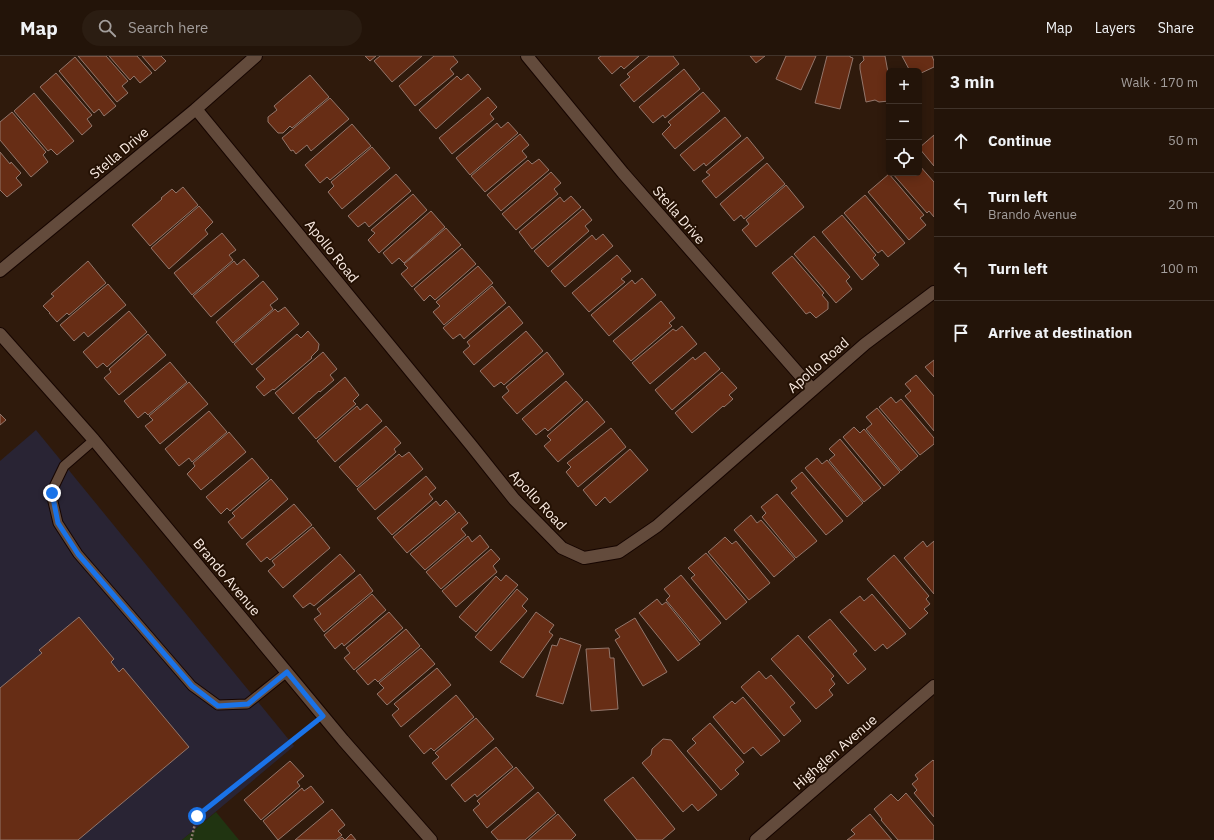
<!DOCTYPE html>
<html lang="en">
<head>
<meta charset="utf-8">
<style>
	body { margin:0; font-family:"IBM Plex Sans",sans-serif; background:#2b1d12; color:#f1f3f6 }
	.controls { position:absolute; right:12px; top:12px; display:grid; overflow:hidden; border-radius:6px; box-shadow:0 2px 10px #0003 }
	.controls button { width:36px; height:36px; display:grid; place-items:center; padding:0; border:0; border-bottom:1px solid #40332a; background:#231409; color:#f1f3f6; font:20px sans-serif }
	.stop { position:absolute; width:12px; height:12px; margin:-9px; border:3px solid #1a73e8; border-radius:50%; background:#fff }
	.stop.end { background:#1a73e8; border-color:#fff; box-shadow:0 1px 4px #0008 }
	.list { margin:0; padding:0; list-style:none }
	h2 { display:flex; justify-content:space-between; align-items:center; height:52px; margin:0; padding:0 16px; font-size:17px }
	h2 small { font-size:13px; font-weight:400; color:#a39e9c }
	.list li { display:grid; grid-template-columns:26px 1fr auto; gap:12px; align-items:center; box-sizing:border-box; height:64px; padding:0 16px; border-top:1px solid #40332a }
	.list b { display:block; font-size:15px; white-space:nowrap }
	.list p { margin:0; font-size:13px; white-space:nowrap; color:#a39e9c }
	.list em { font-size:13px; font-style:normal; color:#a39e9c }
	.icon { flex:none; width:22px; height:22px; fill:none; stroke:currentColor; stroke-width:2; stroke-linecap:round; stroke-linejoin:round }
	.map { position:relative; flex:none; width:934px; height:784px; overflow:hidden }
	header { display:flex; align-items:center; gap:24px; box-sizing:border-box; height:56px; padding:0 20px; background:#231409; border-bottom:1px solid #40332a }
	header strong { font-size:19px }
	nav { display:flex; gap:22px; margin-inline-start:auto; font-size:14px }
	.search { width:280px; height:36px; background:#2b1d12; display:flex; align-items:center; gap:10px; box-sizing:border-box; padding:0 14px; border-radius:22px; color:#a39e9c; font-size:15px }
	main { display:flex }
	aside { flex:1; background:#231409 }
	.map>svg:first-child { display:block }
</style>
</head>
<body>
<header>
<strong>Map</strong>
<div class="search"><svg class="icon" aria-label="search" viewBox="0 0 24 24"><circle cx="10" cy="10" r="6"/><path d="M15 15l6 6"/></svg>Search here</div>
<nav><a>Map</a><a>Layers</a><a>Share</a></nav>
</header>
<main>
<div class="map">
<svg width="934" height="784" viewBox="0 0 934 784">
	<rect width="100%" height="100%" fill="#2f1a0c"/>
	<path fill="#292434" d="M36,374L294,690L182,784H0V405Z"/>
	<path fill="#203411" d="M216,756L239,784H182Z"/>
	<path fill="#672d15" stroke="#93766b" d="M78,0H106L128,25L122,30L128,37L117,46Z
		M109,0H137L152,17L140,27L134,20L130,24Z
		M142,0H161L166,5L155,15Z
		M365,0H376L370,5Z
		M380,0H422L392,26L374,5Z
		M434,0H453L458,6L450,13L454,18L415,50L399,30Z
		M601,0H639L624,13L621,10L612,18L598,2Z
		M649,0H673L679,8L634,46L620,29L630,21L627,18Z
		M750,0H765L756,7Z
		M786,0H816L801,34L776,23Z
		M827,0H850V1L853,2L840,53L815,47Z
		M863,0H885L889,22V45L879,46L875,44L866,46L860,13V8L864,4Z
		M902,0H932L934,5V11L919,18V15H910Z
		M75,1L116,50L104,60L99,53L94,57L59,15Z
		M684,13L700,33L665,62L663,59L653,67L639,51Z
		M56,17L92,59L87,63L92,70L82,79L40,31Z
		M468,18L481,33L436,73L419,54L457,20L461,24Z
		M310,19L329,41L292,72L290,70L283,77H278L268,66V61L277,54L274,50Z
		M703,36L720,55L675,93L662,78L671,69L668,66Z
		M34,37L74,85L57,99L51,93L48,95L14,55Z
		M488,41L497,51L490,58L494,63L452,98L439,82Z
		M330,42L349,63L311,95L307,89L296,98L293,94L291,95L282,82Z
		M12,56L46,96L43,99L48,106L31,121L0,84V66Z
		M725,61L741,80L706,110L704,107L694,115L680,99Z
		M508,66L518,77L470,119L456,102L497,67L501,72Z
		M352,68L371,90L330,124L327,121L320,127L305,109Z
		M520,78L529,89L522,95L527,101L485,136L471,120Z
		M934,79V110L919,92Z
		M747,81L764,102L716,142L702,125L710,119L706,116Z
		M372,91L390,112L342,153L328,136L334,130L331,126Z
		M0,96L10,108L11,106L21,117L16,122L22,129L7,141L0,134Z
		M539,103L549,114L501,155L487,139L528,104L532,108Z
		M767,107L785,128L744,163L741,159L734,165L720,148Z
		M919,109L934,126V161L929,155L927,157L892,117H919Z
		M551,116L561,127L554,133L558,138L516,174L502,158Z
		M396,118L411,135L369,171L365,166L358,171L348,160Z
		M889,118L924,159L920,162L926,169L909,184L868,136Z
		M786,129L804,151L756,191L742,174L749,168L746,164Z
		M183,131L198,149L150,190L132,169L162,143L161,142L172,133L176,137Z
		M413,138L427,154L379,197L368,184L375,177L371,174Z
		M865,139L905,187L888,201L882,194L878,197L844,157Z
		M571,140L581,151L532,193L519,176L560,141L564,146Z
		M199,150L213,166L205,174L208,178L169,213L151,192Z
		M583,153L592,164L585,170L589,175L548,211L534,195Z
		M431,155L445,171L404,207L399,202L392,208L383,197Z
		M842,159L876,199L873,202L879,209L862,224L822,176Z
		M446,172L461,189L412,231L401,218L408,212L404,208Z
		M222,177L236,194L229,199L233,204L192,239L174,217Z
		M603,178L613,190L565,231L551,215L592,179L596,184Z
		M814,180L850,221L846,225L852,233L836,247L794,198Z
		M462,192L476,208L435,244L430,239L424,245L414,233Z
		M617,199L631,215L621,223L625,226L589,256L572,237Z
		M792,200L824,237L822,239L828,246V253L816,262L810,256L806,258L772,217Z
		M244,203L259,220L211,261L193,240L234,205L237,209Z
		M88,205L106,227L69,259L67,257L57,266L49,257H50L43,250L54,240L51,238Z
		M478,210L493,227L444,269L433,256L440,250L436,246Z
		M642,222L656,239L609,280L591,259L632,224L635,228Z
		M263,225L278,243L270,249L273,253L233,287L216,266Z
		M108,228L126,249L88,281L84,276L74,285L60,269Z
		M492,230L506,247L464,283L460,278L453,283L443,272Z
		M661,245L675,262L669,267L672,270L631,305L613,285Z
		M509,250L523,267L474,309L463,296L470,290L467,286Z
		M285,251L299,268L252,309L234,288L275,253L278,256Z
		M129,255L147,276L107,311L103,307L97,312L83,296Z
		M682,270L697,288L650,328L632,307L673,273L676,275Z
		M308,275L319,288L318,294L311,301L312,302L274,334L273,333L264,340L256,331L265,323L256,313L297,278L301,282Z
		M526,275L543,295L504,329L501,326L494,331L480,315Z
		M148,278L166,299L119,339L104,322L111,316L109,313Z
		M323,296L337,313L330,319L334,324L320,336L319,335L293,358L275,337Z
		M547,296L564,318L517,358L502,341L509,335L506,331Z
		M705,296L720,313L672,354L655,334L693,301L695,304Z
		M934,304V321L925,311Z
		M170,306L187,326L148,359L145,356L138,362L124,345Z
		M722,316L737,332L729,339L733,343L724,351L723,350L692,377L675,357Z
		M916,319L934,340V375L905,340L911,335L905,328Z
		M345,321L359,339L353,345L356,348L316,383L298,362Z
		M566,325L583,344L548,375L545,372L536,379L522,363Z
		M189,326L208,348L160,388L145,370L153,364L149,360Z
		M891,341L896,347L901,343L934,382V388L920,399L879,351Z
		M587,345L605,366L558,406L544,390L551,384L547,380Z
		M367,348L382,365L335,406L317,385L357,350L360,354Z
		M877,352L918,400L901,415L866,373L872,368L866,361Z
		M209,355L227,376L192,406L189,402L179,410L165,393Z
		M0,358L6,364L0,369Z
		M386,370L401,387L394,393L396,396L357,431L339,411Z
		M854,371L860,377L864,373L900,416L884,430L843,381Z
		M611,372L626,391L578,431L566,416L571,411L567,407Z
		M229,376L246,396L201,434L187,418L195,410L193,407Z
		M840,383L881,432L864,446L829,404L835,399L829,393Z
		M630,393L648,414L610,447L605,441L596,450L583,434Z
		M409,396L423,413L375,454L357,433L399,398L402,401Z
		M252,402L269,422L230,455L227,452L221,458L206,441Z
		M817,402L822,408L827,404L863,447L847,461L805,412Z
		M802,416L843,465L826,479L791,437L797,432L791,425Z
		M426,420L436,432L429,438L433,443L392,479L377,462Z
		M271,423L288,443L242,483L228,466L235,460L232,457Z
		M777,438L817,485L796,502L762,461L766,457L761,451Z
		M446,444L456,456L407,497L393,481L436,445L440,450Z
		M294,448L312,469L270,504L267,501L261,506L246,488Z
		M459,456L468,467L461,473L466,479L425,514L410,498Z
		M751,459L757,467L761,464L795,503L774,521L734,474Z
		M313,471L330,492L283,532L268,515L275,509L272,505Z
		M480,479L489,491L441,533L426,516L468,480L472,486Z
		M725,481L732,488L736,485L770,527L749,544L708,496Z
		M923,485L927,491L934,485V538L904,502Z
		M491,493L500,503L493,510L497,516L456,551L442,535Z
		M706,497L747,546L726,564L691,522L695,519L688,512Z
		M340,498L355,515L314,550L310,547L303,552L293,540Z
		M894,499L929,540L926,543L930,548L924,553L928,557L910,573L867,523Z
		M360,518L373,535L324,576L314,563L321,558L317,553Z
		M506,519L518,529L476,576L459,561L496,520L501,525Z
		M681,519L721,567L700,585L666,544L670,540L664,533Z
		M517,533L528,543L522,550L527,555L491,595L475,581Z
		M372,538L386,554L344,590L342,587L335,593L324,579Z
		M872,538L906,578L887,593L883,588L875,595L840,556L860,540L864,545Z
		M657,543L662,549L666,546L700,588L678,605L639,557Z
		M389,556L403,572L354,614L344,602L350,597L346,592Z
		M536,556L554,569L549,576L553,579L523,622L500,606Z
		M79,561L114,603L111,606L119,616L123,612L189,691L78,784H0V632L42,597L39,594Z
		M635,562L667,616L643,630L615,584L620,581L615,574Z
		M830,563L857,595L853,598L866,613L848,628L808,581Z
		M406,573L420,590L378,626L375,623L368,629L356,615Z
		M798,579L834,620L831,623L835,628L829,634L833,639L816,653L771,603Z
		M560,582L581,589L563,648L536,640L552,589L557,590Z
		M421,592L435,608L387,649L377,638L384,632L379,627Z
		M609,592L610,602H614L618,653L591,655L586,593Z
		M437,612L451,629L401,671L392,659L399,653L394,648Z
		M759,615L766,623L771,619L795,647L790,651L801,665L784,680L741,631Z
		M456,639L474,661L434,695L431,692L424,698L409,680Z
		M743,641L780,685L761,700L753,691L744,698L713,661L732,645L735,648Z
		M476,662L494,683L446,724L432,707L439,701L435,697Z
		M710,667L744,706L735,714L739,718L721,734L687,695L696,687L692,683Z
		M663,683L671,684L717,739L698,755L692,748L683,756L642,707L651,699L652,693Z
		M496,691L513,711L477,741L475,738L465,746L451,729Z
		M933,704L934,705V761L914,737L917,734L912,728L918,723L915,719Z
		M290,705L304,720L297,726L300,730L261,764L244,744Z
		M516,711L534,732L487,772L473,754L480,748L477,745Z
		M633,721L675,773L662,784H637L604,744Z
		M311,730L324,746L278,784L263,765L302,732L304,735Z
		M538,736L556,757L525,784H498L491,776Z
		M906,737L934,770V784H898L881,764L882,763L874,753L891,738L898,745Z
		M332,753L345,769L338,775L342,779L336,784H295Z
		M558,758L576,779L571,784H528Z
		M870,758L892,784H847L855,778L851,774Z
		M351,778L356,784H338L342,781L345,784Z"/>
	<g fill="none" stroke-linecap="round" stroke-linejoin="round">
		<defs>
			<path id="service" d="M94,384L64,410L51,437L58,467L78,498L192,630L218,649L247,648L287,616"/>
			<path id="minor" d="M527,0L623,117L812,333
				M196,53L471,389L514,443L562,492L584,502L619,496L657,470L865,288L934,236
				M0,215L196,53L256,0
				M0,278L94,384L343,684L431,784"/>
			<path id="tertiary" d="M756,784L934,630"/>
		</defs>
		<use href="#service" stroke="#160500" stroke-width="11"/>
		<use href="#minor" stroke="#160500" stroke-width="14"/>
		<use href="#tertiary" stroke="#160500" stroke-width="14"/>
		<path stroke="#8e7b70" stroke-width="2.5" stroke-dasharray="2 2" stroke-linecap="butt" d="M191,784L197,760L310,670"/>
		<use href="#service" stroke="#634b3c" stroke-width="9"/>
		<use href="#minor" stroke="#634b3c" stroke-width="12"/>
		<use href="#tertiary" stroke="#634b3c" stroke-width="12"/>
	</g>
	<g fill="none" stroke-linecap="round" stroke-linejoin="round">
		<path stroke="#1a73e8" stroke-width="5" d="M52,437L58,467L78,498L192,630L218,650L248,648L287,616L323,660L197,760"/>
	</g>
	<g text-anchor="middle" stroke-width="4" stroke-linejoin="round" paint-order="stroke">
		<g font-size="14" fill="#fbece3" stroke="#241104">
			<text transform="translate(119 97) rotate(-40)" y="5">Stella Drive</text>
			<text transform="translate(679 159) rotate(49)" y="5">Stella Drive</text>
			<text transform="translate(332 195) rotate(51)" y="5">Apollo Road</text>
			<text transform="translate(818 309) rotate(-41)" y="5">Apollo Road</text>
			<text transform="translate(538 444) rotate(47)" y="5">Apollo Road</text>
			<text transform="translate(227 521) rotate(50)" y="5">Brando Avenue</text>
			<text transform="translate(835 696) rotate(-41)" y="5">Highglen Avenue</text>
		</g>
	</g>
</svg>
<div class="controls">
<button>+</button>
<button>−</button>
<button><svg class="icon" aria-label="locate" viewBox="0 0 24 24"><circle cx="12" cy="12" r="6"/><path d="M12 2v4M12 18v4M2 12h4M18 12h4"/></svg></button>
</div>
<div class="stop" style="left:197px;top:760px"></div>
<div class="stop end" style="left:52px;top:437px"></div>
</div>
<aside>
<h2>3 min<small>Walk · 170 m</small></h2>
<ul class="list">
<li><svg class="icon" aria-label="ahead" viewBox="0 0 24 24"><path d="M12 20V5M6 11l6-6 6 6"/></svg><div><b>Continue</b></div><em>50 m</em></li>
<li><svg class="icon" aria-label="left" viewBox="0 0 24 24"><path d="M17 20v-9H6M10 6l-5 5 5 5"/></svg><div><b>Turn left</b><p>Brando Avenue</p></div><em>20 m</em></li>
<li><svg class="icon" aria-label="left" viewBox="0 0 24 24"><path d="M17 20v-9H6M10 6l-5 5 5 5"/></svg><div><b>Turn left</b></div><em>100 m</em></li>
<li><svg class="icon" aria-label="arrive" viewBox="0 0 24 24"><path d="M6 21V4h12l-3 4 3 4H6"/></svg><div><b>Arrive at destination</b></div></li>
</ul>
</aside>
</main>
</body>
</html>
